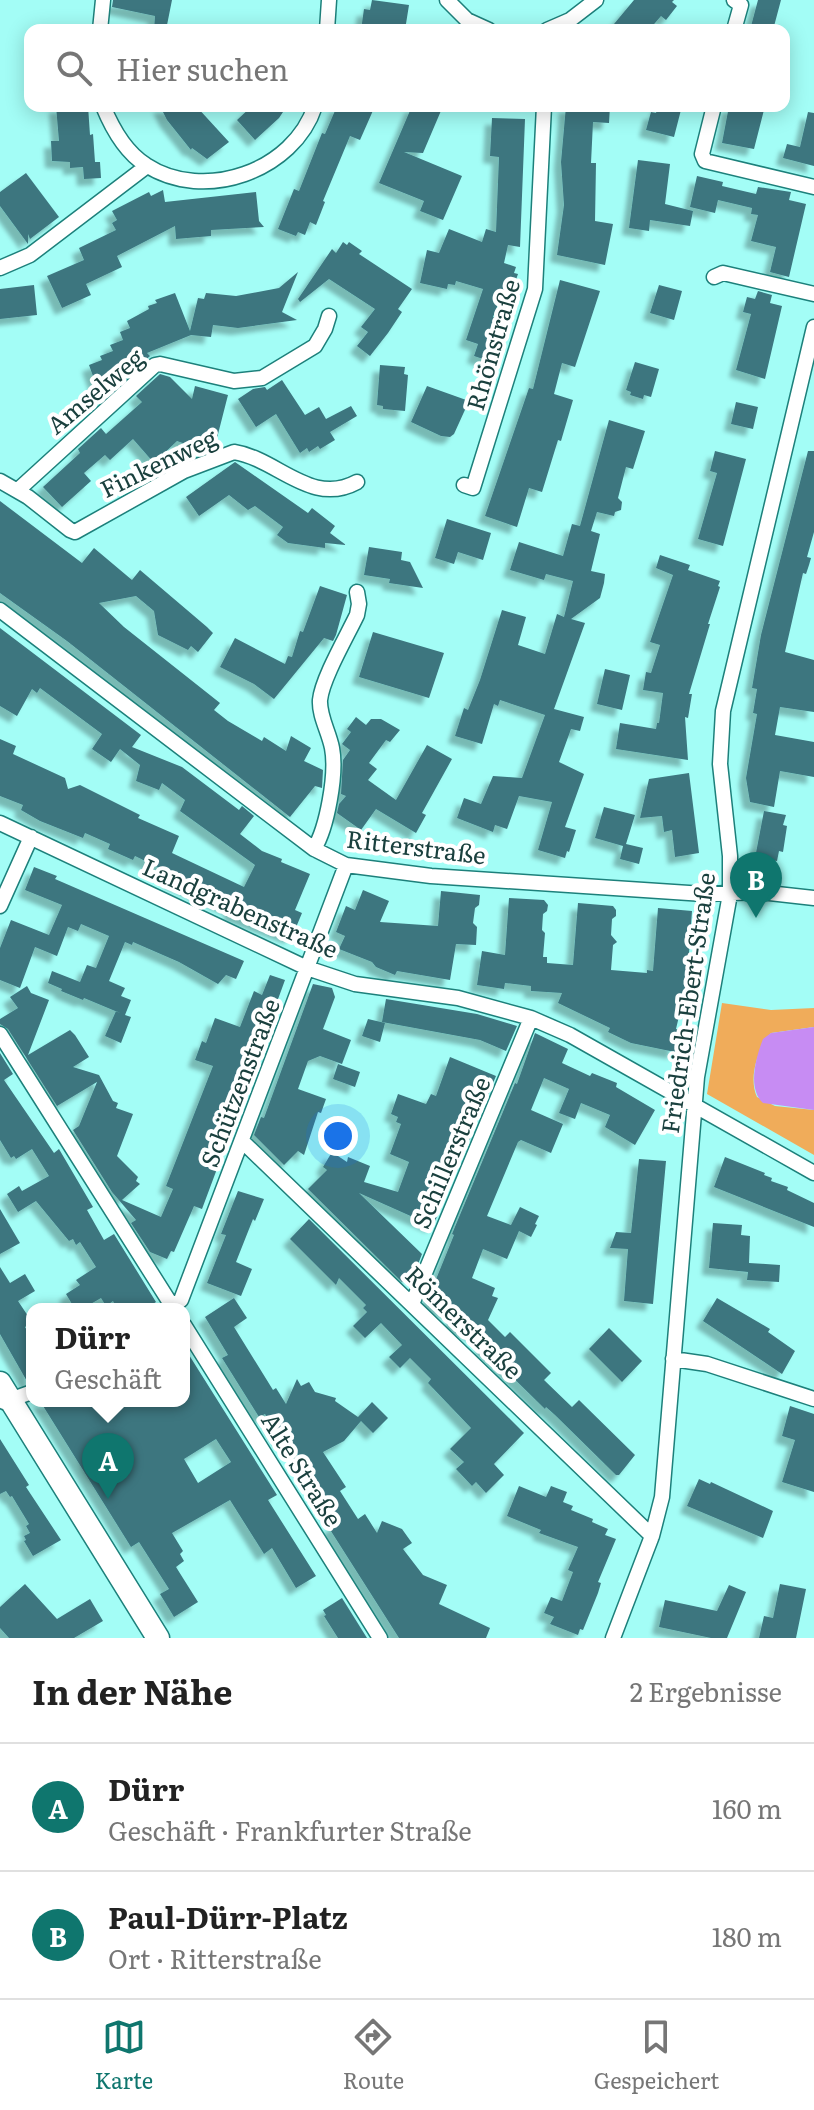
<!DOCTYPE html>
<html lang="de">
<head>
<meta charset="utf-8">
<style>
	body { margin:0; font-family:Literata,serif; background:#f2f2f2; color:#222 }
	.you { position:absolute; left:338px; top:1136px; width:28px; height:28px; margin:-20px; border:6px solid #fff; border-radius:50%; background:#1a73e8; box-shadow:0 0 0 12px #1a73e833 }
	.badge { display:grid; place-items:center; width:52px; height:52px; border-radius:50%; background:#0f766e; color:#fff; font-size:26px; font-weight:700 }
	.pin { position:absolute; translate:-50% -66px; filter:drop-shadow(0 2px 4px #0008) }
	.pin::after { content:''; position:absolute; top:42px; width:28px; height:24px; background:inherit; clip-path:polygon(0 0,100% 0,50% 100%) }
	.popup { position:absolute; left:26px; top:1303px; width:164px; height:104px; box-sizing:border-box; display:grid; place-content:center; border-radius:16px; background:#fff; filter:drop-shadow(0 2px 6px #0005); font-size:26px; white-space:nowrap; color:#767676 }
	.popup b { font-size:30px; color:#222 }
	.popup::after { content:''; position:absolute; left:50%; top:100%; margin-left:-16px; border:16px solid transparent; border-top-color:#fff }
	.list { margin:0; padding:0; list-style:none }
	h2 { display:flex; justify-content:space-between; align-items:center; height:104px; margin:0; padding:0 32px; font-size:34px }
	h2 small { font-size:26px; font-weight:400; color:#767676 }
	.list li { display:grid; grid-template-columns:52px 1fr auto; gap:24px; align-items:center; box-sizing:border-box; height:128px; padding:0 32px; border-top:2px solid #e0e0e0 }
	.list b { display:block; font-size:30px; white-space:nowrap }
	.list p { margin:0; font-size:26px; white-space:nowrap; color:#767676 }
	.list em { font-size:26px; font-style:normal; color:#767676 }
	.icon { flex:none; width:44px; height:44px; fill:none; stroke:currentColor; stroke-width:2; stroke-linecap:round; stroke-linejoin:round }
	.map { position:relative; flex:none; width:814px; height:1638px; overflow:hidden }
	.search { position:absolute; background:#fff; box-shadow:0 4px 20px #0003; left:24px; right:24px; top:24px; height:88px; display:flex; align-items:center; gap:20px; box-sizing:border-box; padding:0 28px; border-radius:16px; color:#767676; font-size:30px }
	.sheet { height:360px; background:#fff }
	nav { display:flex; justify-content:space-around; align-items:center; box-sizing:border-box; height:112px; border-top:2px solid #e0e0e0; background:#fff; font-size:22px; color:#767676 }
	nav a { display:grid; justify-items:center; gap:4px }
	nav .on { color:#0f766e }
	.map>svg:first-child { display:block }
</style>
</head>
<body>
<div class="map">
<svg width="814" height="1638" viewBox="0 0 814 1638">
	<defs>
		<filter id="shadow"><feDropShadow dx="-7" dy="7" stdDeviation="2" flood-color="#0004"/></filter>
	</defs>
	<rect width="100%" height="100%" fill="#a3fdf6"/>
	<path fill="#f0ac5a" d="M722,1003L771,1010L814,1008V1027L771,1033C758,1049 748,1077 757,1097L775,1106L814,1110V1155L707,1094Z"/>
	<path fill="#c78cf3" d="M814,1027V1110L763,1103C747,1088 756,1057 763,1039L771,1033Z"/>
	<path fill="#3c767f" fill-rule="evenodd" filter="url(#shadow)" d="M113,0H172L166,30H154L155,16L112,7Z
		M372,0L409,5L405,30H361L364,9L370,10Z
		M634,0H674L672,2L677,6L666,20L661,16L649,30H609Z
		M758,0H781L773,30H750Z
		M56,106H88L90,135L93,134L95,162H100L101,178L84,179L83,167L70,168V162L52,161L51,141H59Z
		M160,106H196L229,142L207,159L192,148L191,150L167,120Z
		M252,106H287L279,118L255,140L237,120Z
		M337,106H375L360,140L350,136L323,201L325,202L316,225L310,222L305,235L298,232L296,236L278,229L294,189L299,191L322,133L325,134Z
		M412,106H443L423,153L404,152L462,176L443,220L420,211L424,201L379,183Z
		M566,106H610L609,123L593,122L591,163H596L595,221L613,224L605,265L557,255L564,205L561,162Z
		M658,106H682L674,137L646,130L651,112L656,113Z
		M729,106H765L754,149L722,143Z
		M808,112L814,113V166L783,158L787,144L800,147Z
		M492,118L525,119L520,247L508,245L504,263L516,267L514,273L518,274L512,291L504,289L493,317L506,322L492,362L474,356L478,344L466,340L483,289L456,281L455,285L448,284L447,289L420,283L427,250L439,253L449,229L482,242L486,229L496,232L499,157L490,156Z
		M638,160L670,164L665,204L693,211L690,226L650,220L649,231L629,228Z
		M26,173L59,217L30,239L28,234V244L0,206V192Z
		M697,176L723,182L722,186L756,194L758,187L791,192L789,200L806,204L789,277L770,272L776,247L751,241L758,215L751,214L752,208L718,200L715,213L690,207Z
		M163,190L165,202L256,192L259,221L264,227L211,230V236L176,239L175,226L117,256L122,267L86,284L91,295L62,308L47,276L84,260L79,248L116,230L112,223L117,220L112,211L149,192L151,196Z
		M343,242L347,245L349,242L362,251L359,254L412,289L398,309L402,312L388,333L370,356L357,346L368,332L361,327L375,309L329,279L300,302L298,299L332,249L336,253Z
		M298,272L282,312L297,320L238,328L213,325L211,337L191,335L147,353L150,356L112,391L102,395L98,390L89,365L102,360L100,356L113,351L110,345L123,340L120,332L130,328L127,321L149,309L148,306L157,303L155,300L175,293L190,331L198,298L204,299L206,293L236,296L279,288Z
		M560,280L600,291L575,367L562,363L554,394L573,400L561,441L558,440L542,492L529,488L517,527L485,516L529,388L533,389Z
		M34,285L37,315L0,319V289Z
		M659,285L682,291L674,320L650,313Z
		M758,291L772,295L770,303L782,306L765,379L736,370L751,314L743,312L747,297L755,299Z
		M635,362L659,369L651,397L644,395L643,399L630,395L631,392L626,390Z
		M380,365L405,367L404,374L408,375L405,411L383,409V406L377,405Z
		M160,374L170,377L192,399L195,386L228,395L217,438L203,434L191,446L177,441L154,463L133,439L110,460L105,455L84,473L91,481L62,507L43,487L80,453L78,449L101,428L106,434L142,402L136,396Z
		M282,380L305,415L319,407L326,419L351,406L357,416L330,432L335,440L320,449L318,446L309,452L307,448L300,453L276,414L256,427L238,399L253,389L265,387L267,390Z
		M427,386L469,401L454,434L450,437L441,436L411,422Z
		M736,402L758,407L753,429L731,424Z
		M609,420L645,431L633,469L626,467L618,498L622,502L621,510L615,512L614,516L597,512L591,531L600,534L591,571L605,574L604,583L600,598L571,619L585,623L554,709L584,717L580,731L571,729L559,762L584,774L565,827L576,830L569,852L567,851L565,858L538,850L552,802L519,796L507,829L495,825L493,832L457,818L464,798L481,804L493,776L522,778L545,715L500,700L498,706L494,704L482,744L455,736L464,708L468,710L480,680L502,610L526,617L518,645L545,654L557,614L564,617L573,581L546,574L544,580L510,570L519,542L563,556L572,524L580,526Z
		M715,451L746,459L723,546L698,539L717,473L710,471Z
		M808,451H814V532L807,557L811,558L809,565L806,574L803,573L785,652L814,660V712L780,707L775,735L814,742V777L780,771L774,807L750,802L746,778L757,714L753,713L757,689L752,688L761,635Z
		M235,462L308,513L312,508L335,526L330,533L346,545L325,543V548L288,543L277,535L283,527L255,506L248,510L229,495L199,516L186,497Z
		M0,501L82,563L94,548L132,580L140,570L207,627L213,633L198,652L191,646L188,650L158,635L154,611L136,596L99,603L124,627L220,703L214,710L228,721L262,741L264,737L286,751L291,736L311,748L304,761L323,770L322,788L315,786L290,817L67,641L0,593Z
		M447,519L491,533L483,560L458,552L454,564L435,558Z
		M369,547L402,552L401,560L410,562L423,588L389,583L390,579L364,575Z
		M660,555L690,565L688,570L720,581L718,586L720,587L708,624H710L689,694H692L688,718L685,717L688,760L616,749L620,723L656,729L657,723H659L663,693L643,690L646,672L651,673L660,645L650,642L673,575L656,568Z
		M320,586L347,595L336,635L333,641L324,638L274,699L254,684L220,667L235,638L285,664L288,656L292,657L300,631L303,632Z
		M0,628L141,735L132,747L182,767L239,810L242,806L254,816L240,834L262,851L282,859L281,862L310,874L295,910L302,913L292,937L230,913L232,909L169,880L172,874L135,856L133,860L108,849L110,844L85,833L83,838L40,821L21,810L23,805L0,796V739L16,746L13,754L65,778L68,789L80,785L140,815L138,818L179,836L172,853L244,887L255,865L180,811L185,800L162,783L159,790L136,781L140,765L120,749L111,762L92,749L102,734L40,688L37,693L32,689L17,716L0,706Z
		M373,632L444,653L429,698L359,677Z
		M605,669L630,675L622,710L597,704Z
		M356,717L366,725L371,719H381L400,730L390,742L386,740L369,763L377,769L368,780L396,800L427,745L452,759L422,813L426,815L416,833L376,809L361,830L337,813L339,804L346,796L341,794L343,760L350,750L342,744L351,732L347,729Z
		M689,773L699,853L675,857L672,830L664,832L662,816L640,818L649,779Z
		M604,807L635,815L626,844L643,848L639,864L620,859L623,846L595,838Z
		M764,811L786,815L783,825L787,826L783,852L779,851L777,861L755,858Z
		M34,867L57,876L55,879L244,961L236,979L226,975L218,984L179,962L133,942L132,945L125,942L109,981L125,988L121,996L131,1000L125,1015L131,1017L121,1043L105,1036L116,1011L120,1013L84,998L83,1000L61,991L62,989L48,983L52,971L80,982L87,965L96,968L109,936L81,924L78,931L68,927L57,956L35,947L20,988L0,980V948L11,920L49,935L62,905L25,890Z
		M363,890L389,901L380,922L438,926L441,891L480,895L479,905L475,908L473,923L477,927L476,945L456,944L450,980L397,971L395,975L376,967L372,962L339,949L345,936L336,932L346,906L355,910Z
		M509,898L544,900L548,905L547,911L543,914L542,930L545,933L543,957H547V963L573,965L578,903L613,906L616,910V916L612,919L611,935L617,942L613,945L611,970L647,973V970L653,971L658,908L692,911L687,982L676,1029L679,1030L675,1052L631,1043L608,1032L610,1028L558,1003L562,993L531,991V986L505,983L504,989L477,985L482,951L505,955Z
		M270,975L285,980L238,1109L242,1110L236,1127L233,1126L202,1209L194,1206L174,1252L171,1251L167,1259L150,1252L131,1223L136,1220L112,1192L73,1130L79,1126L97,1082L57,1106L8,1029L0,1024V1019L18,1008L10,997L27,986L31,993L49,1000L28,1055L70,1030L75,1035L89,1057L73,1067L99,1075L113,1101L118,1103L116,1108L133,1114L117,1156L138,1177L136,1181L140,1184L122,1200L161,1217L173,1189L166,1186L213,1066L195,1060L202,1041L206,1043L215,1018L240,1027L254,991L262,995Z
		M313,984L332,988L335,997L323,1029L351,1040L342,1064L320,1056L308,1061L298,1089L326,1099L321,1113L318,1112L304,1155L298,1151L284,1165L254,1135L261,1117L264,1118Z
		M386,999L477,1014L517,1026L506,1051L480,1040L382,1022Z
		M368,1019L385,1023L380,1042L362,1036Z
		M535,1033L568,1049L562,1063L590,1076L592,1073L617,1083L616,1087L655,1110L635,1145L605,1127L610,1115L581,1103L575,1119L559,1113L569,1089L544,1078L531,1110L563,1124L551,1153L521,1140L518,1142L487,1216L511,1225L520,1207L539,1216L535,1224L537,1225L531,1237L519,1231L507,1259L483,1249L472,1278L495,1288L492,1296L498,1298L488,1320L505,1337L510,1332L551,1373L544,1380L572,1407L579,1400L635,1455L619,1475H616L555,1415L546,1407L545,1409L486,1351L481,1346L488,1339L450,1325L454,1314L426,1304L454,1235L452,1234L515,1083L517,1084Z
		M0,1053L13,1074L4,1080L54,1153L59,1149L93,1207L87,1210L104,1240L114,1234L156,1302L145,1309H117L113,1301L106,1306L101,1298L82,1309H75L66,1294L80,1285L76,1280L96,1267L80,1242L76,1245L73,1239L69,1241L36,1201L18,1212L7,1194L19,1186L22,1191L49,1176L32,1149L16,1159L14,1156L11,1158L0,1140Z
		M450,1057L496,1076L433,1226L359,1193L422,1254L417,1267L402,1282L308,1189L327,1170L323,1167L332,1152L347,1162L348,1157L370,1166L364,1182L398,1192L409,1162L390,1154L401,1124L396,1122L398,1117L391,1114L398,1094L426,1104L431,1094L436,1096Z
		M338,1064L360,1072L355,1087L333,1079Z
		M725,1157L765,1173L764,1175L772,1178L771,1181L788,1187L787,1190L814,1203V1227L714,1187Z
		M639,1159L666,1161L653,1304L624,1301L628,1249L610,1248L616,1232L631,1233Z
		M238,1191L264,1199L255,1221L253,1219L236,1262L252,1269L241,1296L207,1283L226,1235L221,1234Z
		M0,1209L20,1243L0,1254Z
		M309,1219L524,1433L494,1464L504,1475L486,1493L476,1482L472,1486L456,1469L464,1462L450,1449L471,1428L428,1383L431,1379L410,1358L400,1368L389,1357L402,1345L381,1323L365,1338L353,1326L367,1312L363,1308L366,1305L339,1278L336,1285L290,1239Z
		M713,1223L742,1225L741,1235L750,1236L749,1263L780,1265L779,1282L747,1280L748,1272L709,1268Z
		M0,1267L10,1283L25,1274L35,1291L18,1301L32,1322L25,1327L32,1339V1382L28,1383L0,1334Z
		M234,1298L247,1318L234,1327L273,1390L276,1388L286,1404L297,1379L301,1386L309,1382L315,1392L336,1398L335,1401L358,1417L372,1402L388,1418L373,1433L361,1421L344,1441L323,1452L346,1487L340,1491L358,1519L365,1514L377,1533L382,1521L402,1529L412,1543L403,1549L423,1575L447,1585L439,1604L490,1628L486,1638H399L329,1528L340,1521L332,1507L286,1436L281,1440L265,1414L259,1417L222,1358L228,1355L205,1317Z
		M717,1298L770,1329L768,1332L795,1351L782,1374L703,1321Z
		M609,1328L642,1361L622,1382L589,1349Z
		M184,1347L277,1495L268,1500L316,1576L296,1588L272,1548L264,1554L230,1500L172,1533L183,1551L180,1554L184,1561L176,1567L198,1602L174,1617L160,1594L169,1589L139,1542L131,1547L40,1401H184ZM216,1439L231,1462L198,1483L184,1459Z
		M790,1406L814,1414V1492L782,1482L795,1440L782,1436Z
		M0,1439L29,1485L26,1487L61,1540L33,1556L24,1541L26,1540L24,1536L30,1533L26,1526L29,1524L12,1496L10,1497L6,1491L0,1494Z
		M699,1479L710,1484L711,1482L773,1511L763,1538L687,1506Z
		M519,1486L546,1497L551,1486L567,1492L563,1502L573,1506L571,1510L593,1519L592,1522L608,1529L605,1535L616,1539L598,1582L601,1583L598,1593L583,1630L580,1629L578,1635L550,1624L554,1617L544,1613L551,1597L562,1601L573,1572L568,1570L578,1547L539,1533L541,1530L507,1516Z
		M25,1584L57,1619L90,1599L103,1621L74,1638H9L0,1628V1607Z
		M780,1584L806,1589L796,1638H759L764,1616L773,1618Z
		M729,1585L746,1592L727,1638H711L659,1627L665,1600L717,1611Z
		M342,1598L367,1638H338L324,1616L326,1615L323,1610Z"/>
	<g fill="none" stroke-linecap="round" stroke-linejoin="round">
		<defs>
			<path id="minor" d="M447,0L467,20L489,30
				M734,0L741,5L734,30
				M100,30L103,0
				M327,30L329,0
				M547,30L570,20L596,0
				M103,106C112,128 125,152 146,165C204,203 294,171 315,106
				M714,106L702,154L705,161L814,187
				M0,268L30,255L147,166
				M714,277L723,273L814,294
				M0,481L28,497L70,530L75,532L184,471L234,452C278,459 311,507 357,482
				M464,485L473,488L535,289L544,106
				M18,490L155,365L160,364L234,381L262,378L315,346L325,329L329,316
				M0,610L314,849L346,865L431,876L704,894L760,892L814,898
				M0,823L307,968L355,984L458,998L531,1018L570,1035L814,1173
				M314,849C327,828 337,774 332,748C329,732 319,716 320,700C322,679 347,636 357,615L359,604L357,592
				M0,906L31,837
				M0,1034L174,1309
				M242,1141L652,1536
				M412,1304L531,1018
				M168,1309L181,1300L346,865
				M184,1325L380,1638
				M673,1359L707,1364L814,1399
				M4,1402L32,1392
				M613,1638L652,1536L662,1497L697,1077L730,894V856L720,764L723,711L814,327"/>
			<path id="secondary" d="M0,1383L158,1638"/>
		</defs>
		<use href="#minor" stroke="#1d807b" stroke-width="17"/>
		<use href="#secondary" stroke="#1d807b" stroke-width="25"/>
		<use href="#minor" stroke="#fff" stroke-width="14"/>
		<use href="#secondary" stroke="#fff" stroke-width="22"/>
	</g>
	<g text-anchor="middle" stroke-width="8" stroke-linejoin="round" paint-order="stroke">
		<g font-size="24" fill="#1a403e" stroke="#fff">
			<text transform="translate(494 345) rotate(-74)" y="8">Rhönstraße</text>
			<text transform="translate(96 392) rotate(-40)" y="8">Amselweg</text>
			<text transform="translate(159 464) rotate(-26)" y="8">Finkenweg</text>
			<text transform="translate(416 848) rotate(7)" y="8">Ritterstraße</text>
			<text transform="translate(240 909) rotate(24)" y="8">Landgrabenstraße</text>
			<text transform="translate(689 1003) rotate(-82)" y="8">Friedrich-Ebert-Straße</text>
			<text transform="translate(241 1083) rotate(-69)" y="8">Schützenstraße</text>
			<text transform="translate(452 1153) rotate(-67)" y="8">Schillerstraße</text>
			<text transform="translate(463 1323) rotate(44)" y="8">Römerstraße</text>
			<text transform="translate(301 1470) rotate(58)" y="8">Alte Straße</text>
		</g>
	</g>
</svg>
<div class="you"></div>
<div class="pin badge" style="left:108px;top:1499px">A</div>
<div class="popup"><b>Dürr</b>Geschäft</div>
<div class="pin badge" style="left:756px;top:918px">B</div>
<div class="search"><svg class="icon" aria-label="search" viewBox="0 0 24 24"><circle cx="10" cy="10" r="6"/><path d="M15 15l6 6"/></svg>Hier suchen</div>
</div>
<section class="sheet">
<h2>In der Nähe<small>2 Ergebnisse</small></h2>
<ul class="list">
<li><span class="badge">A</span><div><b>Dürr</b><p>Geschäft · Frankfurter Straße</p></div><em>160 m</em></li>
<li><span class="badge">B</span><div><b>Paul-Dürr-Platz</b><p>Ort · Ritterstraße</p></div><em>180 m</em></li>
</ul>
</section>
<nav>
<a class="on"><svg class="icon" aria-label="map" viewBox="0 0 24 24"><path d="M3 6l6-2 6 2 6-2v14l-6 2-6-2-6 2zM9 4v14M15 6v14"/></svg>Karte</a>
<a><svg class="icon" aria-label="directions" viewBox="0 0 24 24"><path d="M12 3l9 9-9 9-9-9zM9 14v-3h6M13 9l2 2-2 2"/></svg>Route</a>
<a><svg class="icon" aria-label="saved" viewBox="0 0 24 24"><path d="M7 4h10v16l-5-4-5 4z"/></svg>Gespeichert</a>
</nav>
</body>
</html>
